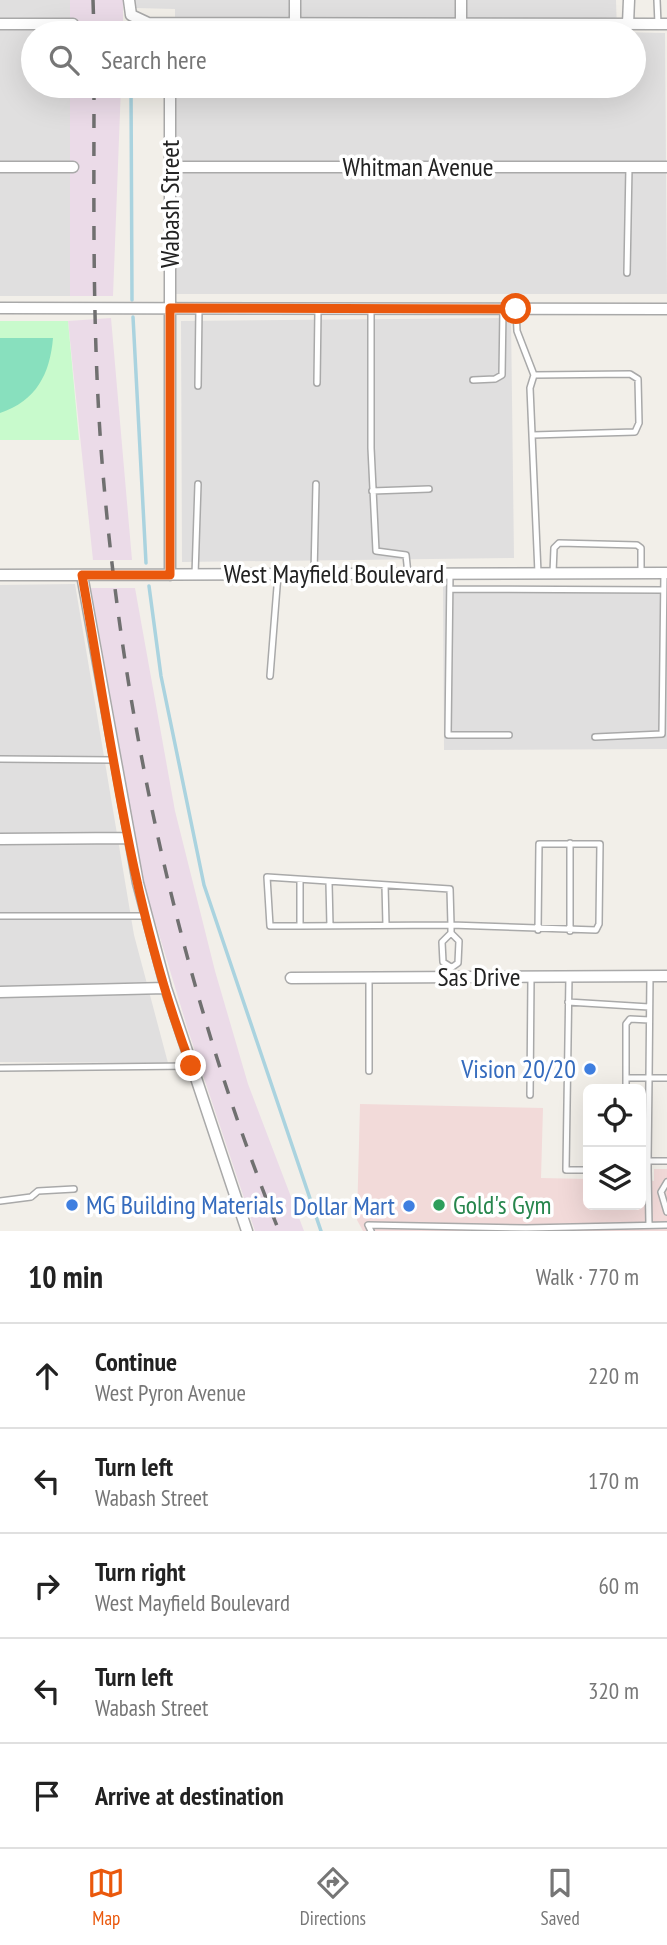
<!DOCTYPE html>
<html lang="en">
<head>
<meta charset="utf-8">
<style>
	body { margin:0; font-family:"PT Sans Narrow",sans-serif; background:#f6f6f6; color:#222 }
	.controls { position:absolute; right:21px; bottom:21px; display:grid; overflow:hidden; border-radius:10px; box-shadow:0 7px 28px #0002 }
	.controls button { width:63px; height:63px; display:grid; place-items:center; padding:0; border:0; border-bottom:2px solid #e0e0e0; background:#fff; color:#222; font:35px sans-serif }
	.stop { position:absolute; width:21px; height:21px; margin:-16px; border:5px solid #ea580c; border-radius:50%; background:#fff }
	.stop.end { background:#ea580c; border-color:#fff; box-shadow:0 2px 7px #0008 }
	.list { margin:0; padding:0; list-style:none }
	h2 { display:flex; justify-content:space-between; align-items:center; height:91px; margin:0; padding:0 28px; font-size:30px }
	h2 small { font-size:23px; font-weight:400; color:#767676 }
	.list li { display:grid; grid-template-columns:46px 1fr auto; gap:21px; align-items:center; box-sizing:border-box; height:105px; padding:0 28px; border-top:2px solid #e0e0e0 }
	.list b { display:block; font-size:26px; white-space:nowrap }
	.list p { margin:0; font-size:23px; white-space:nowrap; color:#767676 }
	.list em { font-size:23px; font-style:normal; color:#767676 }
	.icon { flex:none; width:38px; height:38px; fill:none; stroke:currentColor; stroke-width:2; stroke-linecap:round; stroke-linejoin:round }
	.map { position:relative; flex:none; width:667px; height:1231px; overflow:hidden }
	.search { position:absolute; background:#fff; box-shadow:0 7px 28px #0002; left:21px; right:21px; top:21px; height:77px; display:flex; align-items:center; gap:18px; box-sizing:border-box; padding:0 24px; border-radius:38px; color:#767676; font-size:26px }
	.sheet { height:616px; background:#fff }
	nav { display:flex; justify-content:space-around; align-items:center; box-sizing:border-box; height:98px; border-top:2px solid #e0e0e0; background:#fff; font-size:19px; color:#767676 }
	nav a { display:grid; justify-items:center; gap:4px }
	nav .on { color:#ea580c }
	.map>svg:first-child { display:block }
</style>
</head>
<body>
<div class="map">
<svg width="667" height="1231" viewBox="0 0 667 1231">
	<rect width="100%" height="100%" fill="#f2efe9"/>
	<path fill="#e0dfdf" d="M0,0H70V33H33V86H70V296H0Z
		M135,0H616L617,32L665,33L667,294H176L175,86H634V33H175V9L135,8Z
		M511,318L514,558L182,562L181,321Z
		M75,584L134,935L168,1063L0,1062V585Z
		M443,586H667V749L444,750Z"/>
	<path fill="#f2dad9" d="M360,1104L543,1108L541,1178L588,1179V1205H641V1180L654,1181V1169H667V1231H363L357,1220Z"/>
	<path fill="#ebdbe8" d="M70,0H123V33H70Z
		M70,86H121L113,296H70Z
		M111,318L132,560H93L68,321Z
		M91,588H135L175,811L215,971L248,1084L304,1231H255L188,1030L145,888Z"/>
	<path fill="#c8facc" d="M0,321H68L79,440H0Z"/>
	<path fill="#88e0be" d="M0,338H53C50,374 36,401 0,413Z"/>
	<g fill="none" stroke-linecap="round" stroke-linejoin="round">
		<path stroke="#aad3df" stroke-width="3.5" d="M131,86L132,300
			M133,317L146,563
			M149,586L161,676L204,885L321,1231"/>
		<defs>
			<path id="service" d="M657,0L658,24
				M627,273L629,167
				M516,309L517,331L534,375
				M371,310V448L376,551L406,555L408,574
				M473,380L495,379L502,375L503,309
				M317,383L318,310
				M198,386L199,308
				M533,435L635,432L639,423L638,379L630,374L534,375L530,388L538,573
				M372,491L429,489
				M450,573L448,735H509
				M553,573L554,548L559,543L637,545L641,548V573
				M314,574L316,484
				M195,575L198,484
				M450,589L663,590
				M270,676L278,574
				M595,737L662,734L664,573
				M0,759L114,760
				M570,843V931
				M329,883L330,926
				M385,885L386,925
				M0,916H147
				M300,926L451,925L450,889L267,877L270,926H300V880
				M451,967L443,962L442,942L451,933V925L596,930L599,924L600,844H539L538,930
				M451,968L458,963L459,941L451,933
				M569,976L566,1170H588
				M650,976L649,1078H667
				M369,977V1071
				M568,1002L649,1007
				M0,1068L191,1066
				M626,1078H649L648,1161
				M626,1089V1024L630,1019L649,1020
				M530,1095L531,977
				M641,1170H648V1161H667
				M648,1170L649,1225
				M667,1182L661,1192L667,1212
				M0,1201L31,1197L38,1191L74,1189
				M371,1231L368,1225L526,1228L667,1225"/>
			<path id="minor" d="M129,0L131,15L148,23L667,24
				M0,24H73
				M295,24V0
				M461,24V0
				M628,24L629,0
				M170,86V575
				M0,167H73
				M170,167H667
				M0,308L667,309
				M0,575L667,573
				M82,575L138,883L166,988L247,1231
				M0,839L128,838
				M291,978L667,976
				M0,992L166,988"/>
		</defs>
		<use href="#service" stroke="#a9a9a9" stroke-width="8"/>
		<use href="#minor" stroke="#a9a9a9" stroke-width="13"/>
		<use href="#service" stroke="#fff" stroke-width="5"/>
		<use href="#minor" stroke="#fff" stroke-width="10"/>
		<path stroke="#707070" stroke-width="3.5" stroke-dasharray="14 14" stroke-linecap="butt" d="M93,0L94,33
			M94,86C94,219 92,352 104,485C126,737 184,996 279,1231"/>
	</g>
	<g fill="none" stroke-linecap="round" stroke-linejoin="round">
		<path stroke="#ea580c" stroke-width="9" d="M191,1066C131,909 111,739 82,575H170V308L516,309"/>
	</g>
	<g fill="#3f7fe0" stroke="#fff" stroke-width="2.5">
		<circle cx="590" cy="1069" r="7"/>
		<circle cx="72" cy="1205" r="7"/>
		<circle cx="409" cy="1206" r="7"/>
	</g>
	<circle fill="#2e9e5b" stroke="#fff" stroke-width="2.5" cx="439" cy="1205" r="7"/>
	<g text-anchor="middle" stroke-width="7" stroke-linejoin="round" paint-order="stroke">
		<g font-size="26" fill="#222" stroke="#fff">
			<text x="418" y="176">Whitman Avenue</text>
			<text transform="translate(170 204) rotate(-90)" y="9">Wabash Street</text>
			<text x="334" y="583">West Mayfield Boulevard</text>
			<text x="479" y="986">Sas Drive</text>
		</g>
		<g font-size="26" fill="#366cbe" stroke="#fff" text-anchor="end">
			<text x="576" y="1078">Vision 20/20</text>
			<text x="86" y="1214" text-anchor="start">MG Building Materials</text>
			<text x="395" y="1215">Dollar Mart</text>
		</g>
		<g font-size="26" fill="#27864d" stroke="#fff" text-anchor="start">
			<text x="453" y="1214">Gold's Gym</text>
		</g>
	</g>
</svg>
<div class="controls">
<button><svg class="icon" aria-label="locate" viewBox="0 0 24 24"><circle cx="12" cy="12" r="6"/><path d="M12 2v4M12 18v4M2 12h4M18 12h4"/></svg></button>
<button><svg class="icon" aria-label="layers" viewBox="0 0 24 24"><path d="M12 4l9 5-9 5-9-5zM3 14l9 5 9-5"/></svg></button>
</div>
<div class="stop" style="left:516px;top:309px"></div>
<div class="stop end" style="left:191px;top:1066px"></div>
<div class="search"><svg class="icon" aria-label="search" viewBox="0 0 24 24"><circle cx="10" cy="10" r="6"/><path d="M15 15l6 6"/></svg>Search here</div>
</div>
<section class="sheet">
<h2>10 min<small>Walk · 770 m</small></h2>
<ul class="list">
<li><svg class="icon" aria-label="ahead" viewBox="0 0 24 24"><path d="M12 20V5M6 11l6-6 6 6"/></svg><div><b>Continue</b><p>West Pyron Avenue</p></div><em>220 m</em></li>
<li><svg class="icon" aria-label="left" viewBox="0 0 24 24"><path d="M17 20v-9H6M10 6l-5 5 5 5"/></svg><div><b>Turn left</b><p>Wabash Street</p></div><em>170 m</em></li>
<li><svg class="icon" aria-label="right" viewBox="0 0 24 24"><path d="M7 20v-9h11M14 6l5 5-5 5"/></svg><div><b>Turn right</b><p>West Mayfield Boulevard</p></div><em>60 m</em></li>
<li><svg class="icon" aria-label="left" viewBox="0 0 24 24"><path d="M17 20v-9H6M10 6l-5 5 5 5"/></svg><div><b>Turn left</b><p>Wabash Street</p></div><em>320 m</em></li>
<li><svg class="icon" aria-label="arrive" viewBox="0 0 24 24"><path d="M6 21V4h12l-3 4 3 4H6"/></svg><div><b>Arrive at destination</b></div></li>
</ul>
</section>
<nav>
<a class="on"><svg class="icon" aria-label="map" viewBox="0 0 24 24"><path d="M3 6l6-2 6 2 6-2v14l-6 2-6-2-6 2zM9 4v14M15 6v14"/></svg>Map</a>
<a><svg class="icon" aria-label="directions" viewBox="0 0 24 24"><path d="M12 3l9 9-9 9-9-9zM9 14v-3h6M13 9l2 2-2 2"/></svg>Directions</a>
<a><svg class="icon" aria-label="saved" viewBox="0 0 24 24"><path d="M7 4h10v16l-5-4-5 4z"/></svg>Saved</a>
</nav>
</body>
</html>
